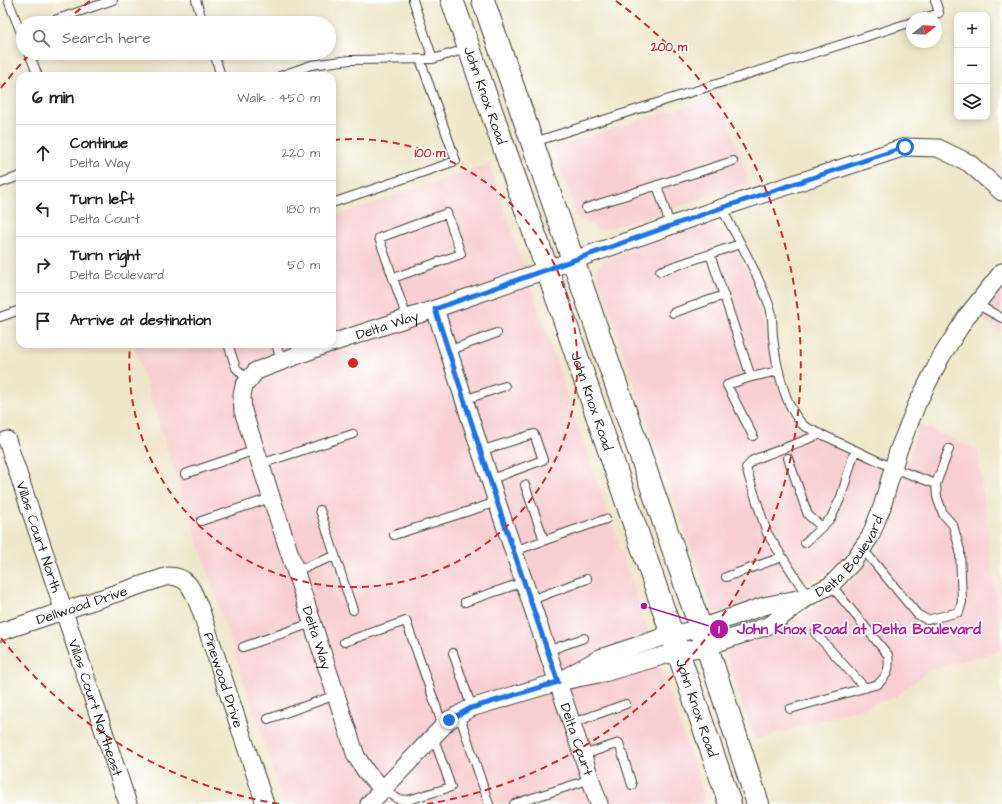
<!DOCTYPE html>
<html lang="en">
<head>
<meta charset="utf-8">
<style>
	body { margin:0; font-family:"Architects Daughter",sans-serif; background:#f6f6f6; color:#222 }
	.controls { position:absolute; right:12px; top:12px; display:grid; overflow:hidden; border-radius:8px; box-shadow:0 2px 10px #0003 }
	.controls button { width:36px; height:36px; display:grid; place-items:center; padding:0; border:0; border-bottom:1px solid #e0e0e0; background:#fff; color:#222; font:20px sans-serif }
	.compass { position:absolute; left:906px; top:12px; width:36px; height:36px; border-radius:50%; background:#fff; box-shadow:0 2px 10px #0003; rotate:72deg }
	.stop { position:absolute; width:12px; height:12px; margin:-9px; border:3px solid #1a73e8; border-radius:50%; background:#fff }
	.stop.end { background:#1a73e8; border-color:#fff; box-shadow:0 1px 4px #0008 }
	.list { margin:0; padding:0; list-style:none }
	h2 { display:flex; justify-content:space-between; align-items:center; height:52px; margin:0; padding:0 16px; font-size:17px }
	h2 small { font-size:13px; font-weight:400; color:#767676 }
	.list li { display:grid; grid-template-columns:26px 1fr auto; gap:12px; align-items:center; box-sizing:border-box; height:56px; padding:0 16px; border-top:1px solid #e0e0e0 }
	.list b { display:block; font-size:15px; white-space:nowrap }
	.list p { margin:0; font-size:13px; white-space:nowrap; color:#767676 }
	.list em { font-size:13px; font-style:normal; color:#767676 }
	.icon { flex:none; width:22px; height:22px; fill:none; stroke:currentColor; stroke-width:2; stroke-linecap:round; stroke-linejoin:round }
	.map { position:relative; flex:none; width:1002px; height:804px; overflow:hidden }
	.search { position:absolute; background:#fff; box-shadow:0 2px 10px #0003; left:16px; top:16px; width:320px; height:44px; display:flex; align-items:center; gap:10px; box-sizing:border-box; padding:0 14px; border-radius:22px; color:#767676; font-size:15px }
	.panel { position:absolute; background:#fff; box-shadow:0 2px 10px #0003; left:16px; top:72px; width:320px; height:276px; border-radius:12px }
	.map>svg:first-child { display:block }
</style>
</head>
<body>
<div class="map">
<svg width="1002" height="804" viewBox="0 0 1002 804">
	<rect width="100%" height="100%" fill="#fff"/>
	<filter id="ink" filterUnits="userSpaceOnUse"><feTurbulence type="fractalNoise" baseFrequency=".025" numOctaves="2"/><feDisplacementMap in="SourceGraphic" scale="8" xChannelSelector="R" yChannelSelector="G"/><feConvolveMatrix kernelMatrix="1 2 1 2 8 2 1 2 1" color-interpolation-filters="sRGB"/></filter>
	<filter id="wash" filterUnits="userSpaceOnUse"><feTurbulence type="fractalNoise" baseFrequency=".012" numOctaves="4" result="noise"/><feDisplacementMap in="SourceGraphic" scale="16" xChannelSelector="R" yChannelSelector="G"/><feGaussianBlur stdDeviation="0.9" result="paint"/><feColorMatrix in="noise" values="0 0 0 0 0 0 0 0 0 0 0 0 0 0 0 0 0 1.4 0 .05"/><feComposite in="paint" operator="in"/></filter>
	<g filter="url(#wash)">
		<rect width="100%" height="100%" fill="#efe7cb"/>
		<path fill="#f7cfd2" d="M720,96L749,184L607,229L598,230L577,217L553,147Z
			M489,164L707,804H284L133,344H332V217Z
			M703,225H714L723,231L751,277L770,348L775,376L794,424L875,465L883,476L882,485L859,541L841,560L822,576L782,593L732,612L718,613L712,610L595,270L604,260Z
			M1002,290V333L978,315Z
			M918,424L978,450L1002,650L930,670L894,698L755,740L725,655L727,649L732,643L775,632L818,606L856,577L885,537L892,520Z"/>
	</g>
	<g filter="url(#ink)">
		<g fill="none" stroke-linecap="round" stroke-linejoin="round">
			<defs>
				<path id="lane" d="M8,0L23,38
					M196,0L203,23
					M413,0L433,59
					M924,18L939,13L935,0
					M46,23L113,0
					M29,53L38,76
					M214,53L221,76
					M280,76L311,65L350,60L433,59L469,48
					M534,142L912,22
					M0,183L20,176
					M657,185L670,225
					M332,203L456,161L420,59
					M586,208L733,161
					M721,208C739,239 757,273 770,307C773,317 772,327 773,337C776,364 784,407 804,426L893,468L936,484
					M710,254L751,377
					M660,271L740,244
					M393,278L461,254L447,213L379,238L407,318
					M976,304L1002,318
					M673,313L724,295
					M0,317L20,310
					M228,344L236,368L248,380
					M276,344L281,360
					M448,351L497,333
					M464,400L505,386
					M753,436L727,385L751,377L779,371
					M480,451L534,434L543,460L489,480
					M788,458L808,515L822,527
					M260,464L353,434
					M185,474L256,450
					M525,485L544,540
					M320,510L353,610
					M201,521L271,498
					M394,535L497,502
					M805,543L831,518L841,497L855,450
					M862,548L917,614L927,620L959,612L962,602L960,550L953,525L943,514L937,497L936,484L949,449
					M514,551L606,519
					M295,571L335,556
					M726,577L782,557
					M808,597L767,533L746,468L753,460L821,434
					M531,600L587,579
					M465,602L524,582
					M815,633L865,688
					M344,642L406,621L443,726
					M243,647L312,623
					M547,651L584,638
					M453,653L472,708
					M790,709L878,684C888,675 890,668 888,655L831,585
					M459,714L489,804
					M268,719L336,695
					M572,723L626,704
					M583,755L619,743L632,785
					M383,789L398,799L408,800L451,787L433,736
					M514,804L591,779"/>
				<g id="street">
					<path id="s1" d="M435,309L497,502L599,804"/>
					<path id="s2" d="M332,343L435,309L721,208L905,147L938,148L969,163L1002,192"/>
					<path id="s3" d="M327,344L256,371L244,386L242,395L243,411L356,756L367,773L383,789"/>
					<path id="s4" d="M7,440L128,804"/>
					<path id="s5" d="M0,632L168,576C191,576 193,593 201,611L265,804"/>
					<path d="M570,675L600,658L660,638L700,628L764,606L802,598"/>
					<path id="s6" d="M369,804L449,720L471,708L558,682L604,673L679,651L707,647L720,642L770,625L808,597L831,585L852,563L870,537L882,507L898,451L917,404L941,357L967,316L1002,272"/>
				</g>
				<g id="secondary">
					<path id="s7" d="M452,0L547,269L730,804"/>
					<path d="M483,0L707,647L758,804"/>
				</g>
			</defs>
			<use href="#lane" stroke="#3c3a36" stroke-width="10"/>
			<use href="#street" stroke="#3c3a36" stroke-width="19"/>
			<use href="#secondary" stroke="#3c3a36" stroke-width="24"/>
			<use href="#lane" stroke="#fff" stroke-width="8"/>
			<use href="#street" stroke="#fff" stroke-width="17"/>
			<use href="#secondary" stroke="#fff" stroke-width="22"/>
		</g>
	</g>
	<g fill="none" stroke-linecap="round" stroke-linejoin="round" filter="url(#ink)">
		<path stroke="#1a73e8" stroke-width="5" d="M449,720L471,708L558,682L497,502L435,309L721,208L905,147"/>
	</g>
	<g fill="none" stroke="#d62828" stroke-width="2" stroke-dasharray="7 5">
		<path d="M333 140A224 224 0 1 1 130 345"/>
		<path d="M279 804A447 447 0 0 1 1 638M1 88A447 447 0 0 1 29 55M66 21A447 447 0 0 1 90 1M616 1A447 447 0 0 1 427 804"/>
	</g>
	<g text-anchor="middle" stroke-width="3.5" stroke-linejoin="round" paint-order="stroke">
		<g font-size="14" fill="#1c1c1c" stroke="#fff">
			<text dy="5" stroke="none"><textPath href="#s7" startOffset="101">John Knox Road</textPath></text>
			<text dy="5" stroke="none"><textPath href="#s2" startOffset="58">Delta Way</textPath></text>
			<text dy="5" stroke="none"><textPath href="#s7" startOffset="425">John Knox Road</textPath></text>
			<text dy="5" stroke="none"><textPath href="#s4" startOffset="102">Villas Court North</textPath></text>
			<text dy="5" stroke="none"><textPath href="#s6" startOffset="559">Delta Boulevard</textPath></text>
			<text dy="5" stroke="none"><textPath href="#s5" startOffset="86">Dellwood Drive</textPath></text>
			<text dy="5" stroke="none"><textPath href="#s3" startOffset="359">Delta Way</textPath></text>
			<text dy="5" stroke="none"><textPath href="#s5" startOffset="302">Pinewood Drive</textPath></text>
			<text dy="5" stroke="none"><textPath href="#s4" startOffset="282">Villas Court Northeast</textPath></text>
			<text dy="5" stroke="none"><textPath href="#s7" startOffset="749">John Knox Road</textPath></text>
			<text dy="5" stroke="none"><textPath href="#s1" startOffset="453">Delta Court</textPath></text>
		</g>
	</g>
	<circle cx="353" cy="363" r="6" fill="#d62828" stroke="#fff" stroke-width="2"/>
	<g font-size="12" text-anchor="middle" font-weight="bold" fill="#d62828" stroke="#fff" stroke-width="3.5" stroke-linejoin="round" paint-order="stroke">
		<text x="669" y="51">200 m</text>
		<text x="430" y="157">100 m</text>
	</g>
	<path fill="none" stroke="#b5179e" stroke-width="1.5" d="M644 606L719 629"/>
	<g fill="#b5179e" stroke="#fff" stroke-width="1.5">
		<circle cx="644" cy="606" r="4"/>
		<circle cx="719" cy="629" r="10"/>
	</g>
	<g font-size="12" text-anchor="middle" font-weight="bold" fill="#fff">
		<text x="719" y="633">1</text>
	</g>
	<g font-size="15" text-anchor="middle" font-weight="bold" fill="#b5179e" stroke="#fff" stroke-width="3.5" stroke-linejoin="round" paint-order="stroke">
		<text x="859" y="634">John Knox Road at Delta Boulevard</text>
	</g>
</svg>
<div class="controls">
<button>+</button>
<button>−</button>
<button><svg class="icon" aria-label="layers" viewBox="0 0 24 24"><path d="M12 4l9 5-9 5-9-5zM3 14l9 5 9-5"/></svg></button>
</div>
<svg class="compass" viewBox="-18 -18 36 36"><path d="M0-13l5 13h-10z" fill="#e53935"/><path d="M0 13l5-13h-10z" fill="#767676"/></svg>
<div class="stop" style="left:905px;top:147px"></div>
<div class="stop end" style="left:449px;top:720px"></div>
<div class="search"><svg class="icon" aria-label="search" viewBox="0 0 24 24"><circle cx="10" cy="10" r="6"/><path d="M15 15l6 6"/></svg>Search here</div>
<section class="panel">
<h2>6 min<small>Walk · 450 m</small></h2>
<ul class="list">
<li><svg class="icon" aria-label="ahead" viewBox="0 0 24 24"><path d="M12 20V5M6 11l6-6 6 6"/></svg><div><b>Continue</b><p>Delta Way</p></div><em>220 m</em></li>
<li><svg class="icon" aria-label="left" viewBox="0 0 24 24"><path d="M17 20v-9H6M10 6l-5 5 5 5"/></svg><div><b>Turn left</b><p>Delta Court</p></div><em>180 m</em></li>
<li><svg class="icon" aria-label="right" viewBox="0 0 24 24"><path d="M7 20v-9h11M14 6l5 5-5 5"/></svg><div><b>Turn right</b><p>Delta Boulevard</p></div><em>50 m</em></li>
<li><svg class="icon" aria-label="arrive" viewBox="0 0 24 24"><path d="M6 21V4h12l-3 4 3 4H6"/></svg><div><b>Arrive at destination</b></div></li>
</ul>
</section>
</div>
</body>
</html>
